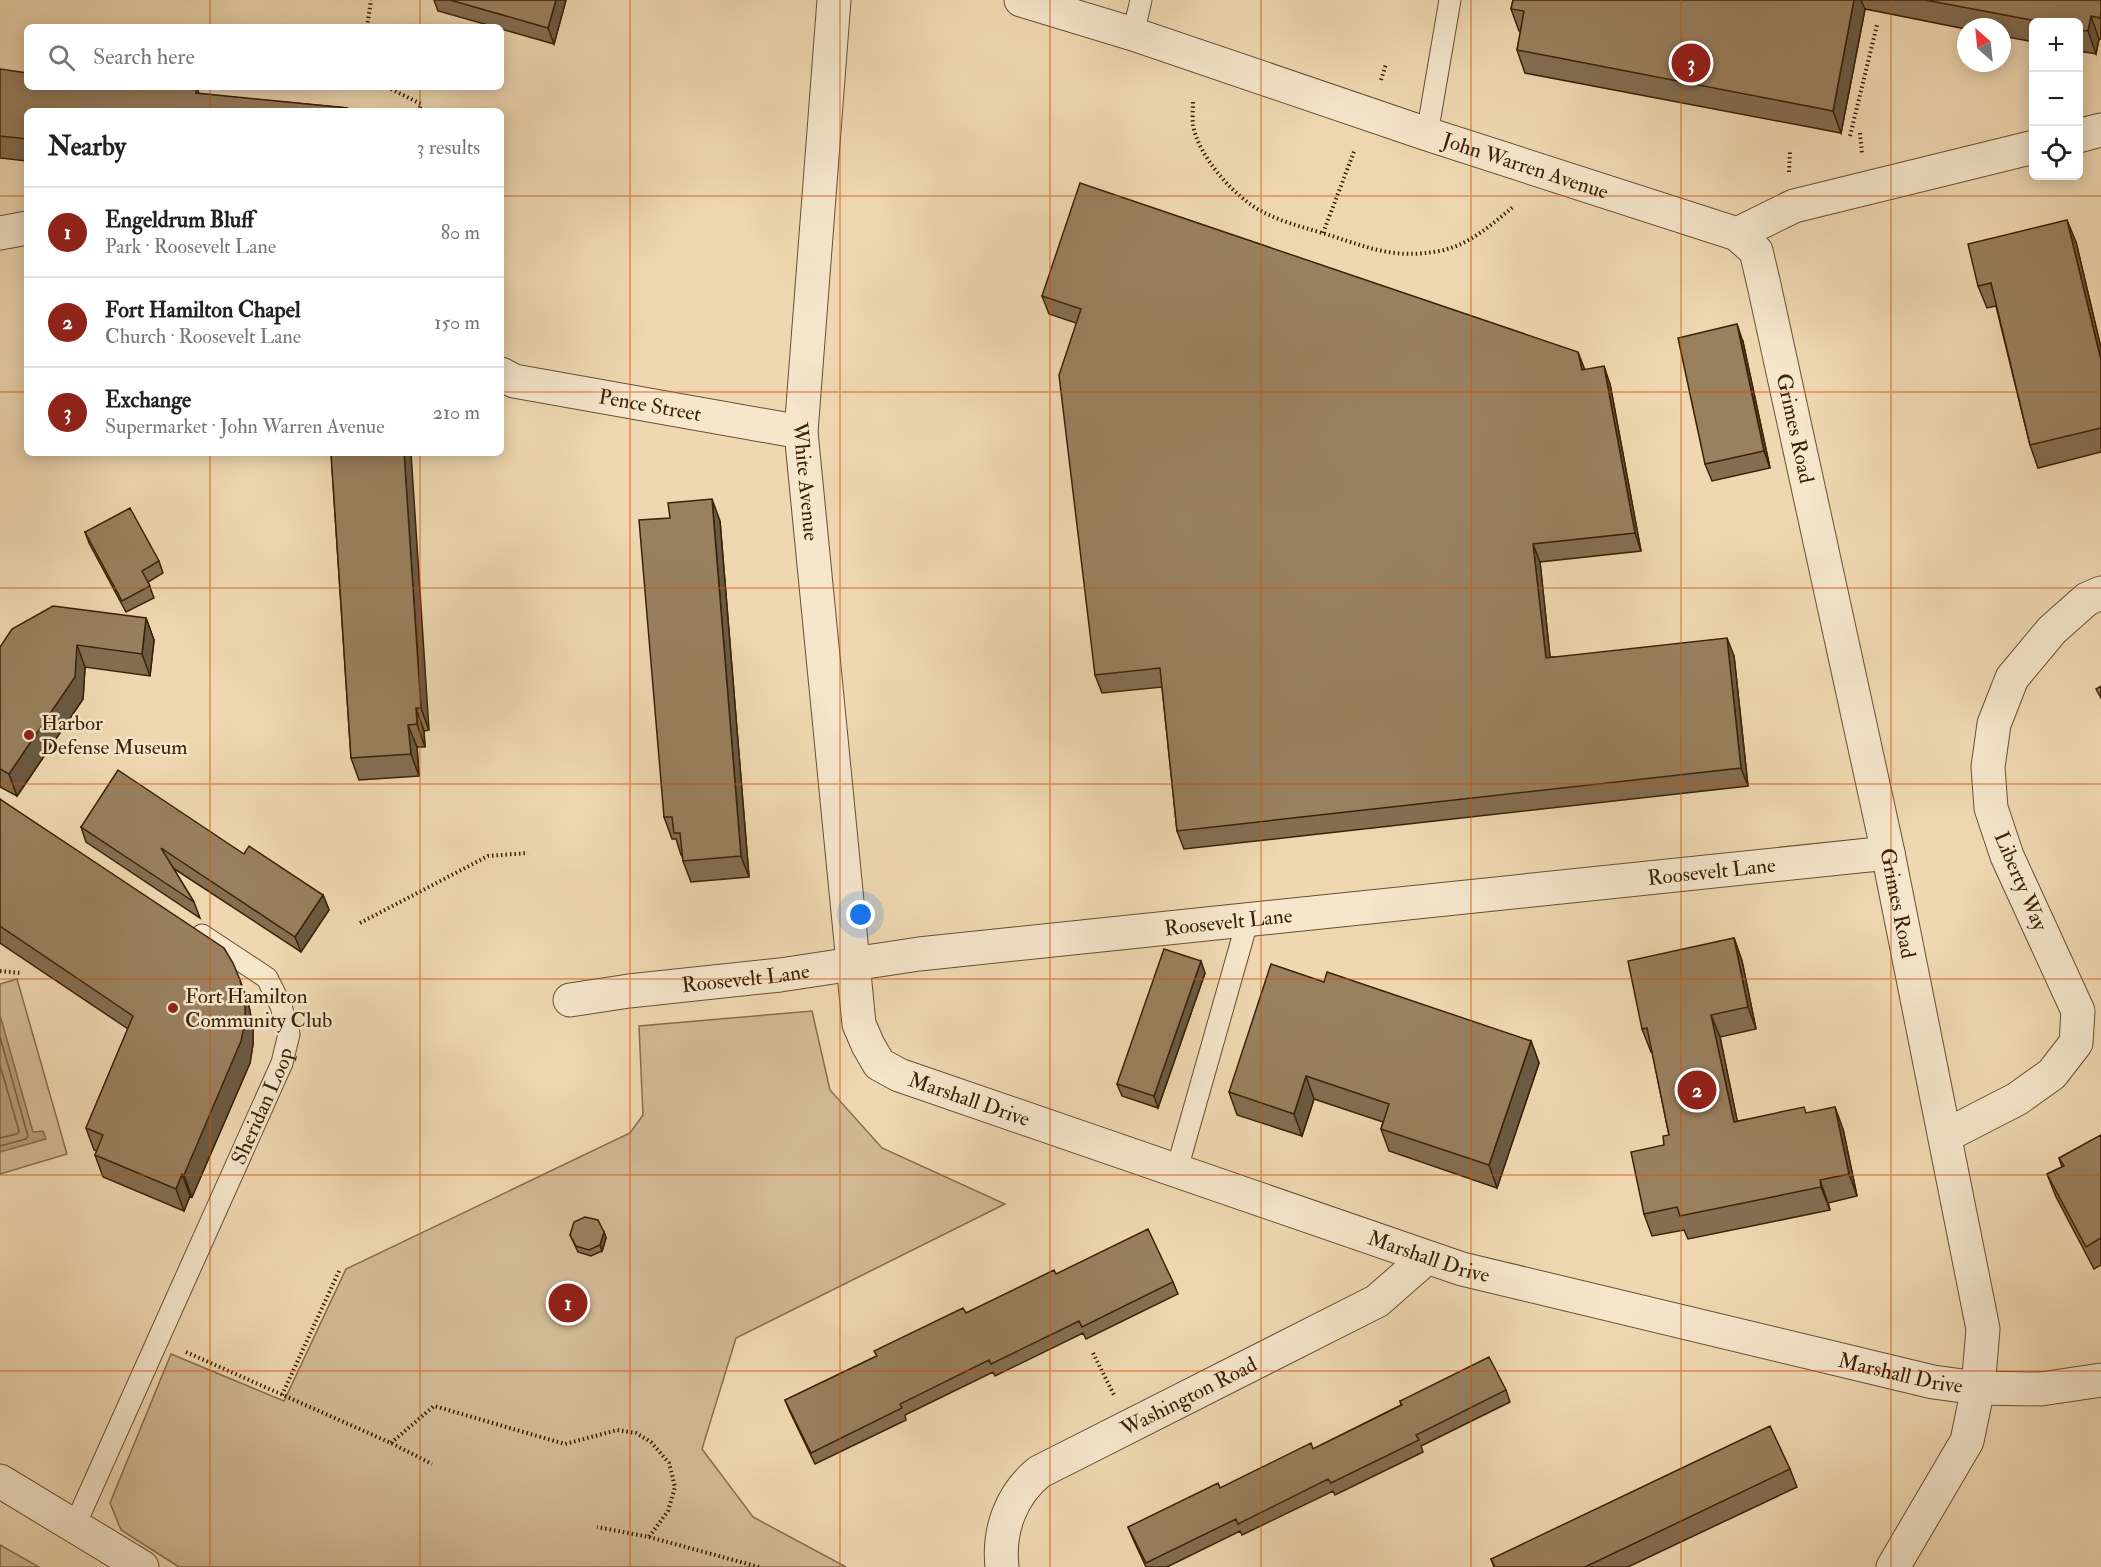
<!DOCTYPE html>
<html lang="en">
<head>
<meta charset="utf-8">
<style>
	body { margin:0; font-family:"IM FELL Double Pica",serif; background:#f6f6f6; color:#222 }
	.controls { position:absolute; right:18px; top:18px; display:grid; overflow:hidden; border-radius:9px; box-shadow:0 3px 15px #0003 }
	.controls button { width:54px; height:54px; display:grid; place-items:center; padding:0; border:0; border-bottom:2px solid #e0e0e0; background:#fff; color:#222; font:30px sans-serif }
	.compass { position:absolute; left:1957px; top:18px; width:54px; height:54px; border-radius:50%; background:#fff; box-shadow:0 3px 15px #0003; rotate:333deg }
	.you { position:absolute; left:861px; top:915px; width:21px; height:21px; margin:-15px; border:4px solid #fff; border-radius:50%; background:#1a73e8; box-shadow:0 0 0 9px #1a73e833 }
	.badge { display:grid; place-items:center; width:39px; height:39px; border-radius:50%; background:#8f2418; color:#fff; font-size:20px; font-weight:700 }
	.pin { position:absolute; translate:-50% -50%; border:3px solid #fff; box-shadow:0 2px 6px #0006 }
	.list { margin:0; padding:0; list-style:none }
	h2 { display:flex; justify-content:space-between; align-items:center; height:78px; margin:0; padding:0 24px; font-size:26px }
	h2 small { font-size:20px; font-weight:400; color:#767676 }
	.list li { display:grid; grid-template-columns:39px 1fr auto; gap:18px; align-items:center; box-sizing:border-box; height:90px; padding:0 24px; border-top:2px solid #e0e0e0 }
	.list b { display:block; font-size:22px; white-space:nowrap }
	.list p { margin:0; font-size:20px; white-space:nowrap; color:#767676 }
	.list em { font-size:20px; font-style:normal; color:#767676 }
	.icon { flex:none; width:33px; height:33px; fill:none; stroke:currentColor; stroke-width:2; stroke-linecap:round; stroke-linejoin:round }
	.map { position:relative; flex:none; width:2101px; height:1567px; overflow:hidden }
	.search { position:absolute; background:#fff; box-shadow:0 3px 15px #0003; left:24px; top:24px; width:480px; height:66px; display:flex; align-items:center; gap:15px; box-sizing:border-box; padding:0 21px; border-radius:9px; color:#767676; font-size:22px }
	.panel { position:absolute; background:#fff; box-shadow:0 3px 15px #0003; left:24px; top:108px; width:480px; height:348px; border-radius:9px }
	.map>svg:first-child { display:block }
</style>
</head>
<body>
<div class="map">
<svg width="2101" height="1567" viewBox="0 0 2101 1567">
	<rect width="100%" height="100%" fill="#efd8b1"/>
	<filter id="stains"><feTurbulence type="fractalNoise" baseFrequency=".00333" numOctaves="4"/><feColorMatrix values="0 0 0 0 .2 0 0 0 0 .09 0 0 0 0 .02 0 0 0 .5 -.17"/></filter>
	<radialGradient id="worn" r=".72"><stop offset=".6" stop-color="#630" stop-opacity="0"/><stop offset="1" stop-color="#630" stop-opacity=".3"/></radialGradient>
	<path fill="#d1b994" stroke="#866d4d" stroke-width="1.5" d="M17,979L67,1154L0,1174V984Z
		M812,1011L830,1090L882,1148L1005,1204L736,1338L702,1449L753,1517L846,1567H179L121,1530L110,1503L171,1354L284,1401L346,1269L630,1133L643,1115L639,1026Z
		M0,1545L39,1567H0Z"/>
	<path fill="#b29a77" stroke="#836a4a" stroke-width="1.5" d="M0,1015L33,1132L43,1131L46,1139L0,1152Z"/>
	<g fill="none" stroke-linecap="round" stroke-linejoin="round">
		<path stroke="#775e3e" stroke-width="1.5" d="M0,1037L28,1136L26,1139L0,1146
			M0,1065L19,1131L17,1134L0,1138"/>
		<defs>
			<g id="service">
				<path d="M1133,34L1141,0"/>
				<path d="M1427,134L1450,0"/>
				<path d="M1177,1169L1248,919"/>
				<path id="s1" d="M75,1525L282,1063L289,1034L281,1006L267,978L202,935"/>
			</g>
			<g id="minor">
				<path id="s2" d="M834,0L801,432L859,1024L868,1045L879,1064L899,1075L1462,1269L1933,1382L1978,1388L2041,1389L2101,1380"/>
				<path id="s3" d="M1021,0L1133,34L1427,134L1737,234L1794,206L2034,147"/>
				<path d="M2078,136L2101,130"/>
				<path d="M0,233L27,228"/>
				<path id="s4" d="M1737,234L1756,251L1764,285L1888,853L1983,1329L1978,1388L1967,1441L1893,1567"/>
				<path id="s5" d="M501,374L514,381L801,432"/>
				<path id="s6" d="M570,1000L629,991L780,975L919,954L1888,853"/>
				<path d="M1945,1136L2017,1099L2052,1074L2076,1043L2078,1011L2007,856L1991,808L1988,767L1994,724L2012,678L2052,630L2087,599L2101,593"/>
				<path d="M0,1481L142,1567"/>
				<path id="s7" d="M1002,1567C998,1530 1011,1495 1039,1472L1377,1301L1426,1258"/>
			</g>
		</defs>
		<use href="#service" stroke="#694f31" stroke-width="23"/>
		<use href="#minor" stroke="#694f31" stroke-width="35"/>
		<path stroke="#3c2106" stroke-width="4" stroke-dasharray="1.5 3" stroke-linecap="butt" d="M367,27L371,0
			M1381,80L1386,64
			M387,87L421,104L419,111
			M1193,102C1193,109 1192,118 1193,125C1198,156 1235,198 1263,212C1284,223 1310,229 1332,236C1372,249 1396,259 1439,251C1468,246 1491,225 1513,207
			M1860,133L1862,154
			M1850,136L1877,25
			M1789,172L1790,151
			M1323,233L1355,149
			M360,923L488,856L528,853
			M0,971L21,973
			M186,1352L391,1443L432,1464
			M1093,1353L1114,1395
			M282,1395L340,1269
			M391,1443L434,1406L565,1444L617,1430L636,1433L651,1442L669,1463L675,1487L668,1511L649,1537L597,1527
			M649,1537L759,1567"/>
		<use href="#service" stroke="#f5e6cc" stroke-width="21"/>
		<use href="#minor" stroke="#f5e6cc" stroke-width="33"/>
	</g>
	<path fill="#846e52" stroke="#3c2106" stroke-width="1.5" d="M434,0H566L554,44L501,29V27H495L438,11Z
		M1513,0H2101V39H2099L2096,54L2079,51V22H2034V42L2002,36V27H1966V29L1865,9L1841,133L1525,73L1517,50L1521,31H1519L1511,9Z
		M0,69L27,87H197L199,94L347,108L348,111H27V161L0,158Z
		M2076,242L2101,348V452L2038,468L2030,445L1996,306L1987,308L1978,286Z
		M1042,296L1585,370L1610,384L1641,551L1540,562L1550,657L1734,656L1748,786L1184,849L1177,831L1162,687L1102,693L1095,675L1076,323L1049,314Z
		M1743,342L1770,468L1712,481L1705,464Z
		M331,453L429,730L424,731L425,747H417L419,776L359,780L351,758Z
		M720,521L749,877L691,882L683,861L682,855H681L676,839H672L664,817Z
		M85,532L159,561L163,573L148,582L154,598L126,612L89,543Z
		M146,618L154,640L150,676L85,667L83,699L17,796L0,787V647Z
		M0,799L248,1002L253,1026V1044L250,1063L192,1197L190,1196L184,1211L103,1177L95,1155L97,1151L94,1150L86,1128L128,1029L0,943Z
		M81,827L244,854L323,895L329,910L301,952L173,868L194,902L200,918L86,842Z
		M1734,938L1742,961L1756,1029L1720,1037L1737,1121L1806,1113L1843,1129L1857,1196L1828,1203L1830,1210L1688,1239L1684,1230L1652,1236L1644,1214L1664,1145L1669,1135L1652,1051L1651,1052L1642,1029Z
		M1205,973L1158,1108L1122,1096L1117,1084Z
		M1324,982L1531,1041L1539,1063L1497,1188L1389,1151L1381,1129L1383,1122L1314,1099L1302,1136L1237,1115L1229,1092Z
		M2101,1135V1265L2094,1269L2056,1197L2047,1174L2062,1167L2059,1158Z
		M604,1232L606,1238L602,1251L591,1256L578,1252L570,1235Z
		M1056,1274L1173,1282L1178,1294L1086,1339L1083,1333L995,1376L993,1372L905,1415L906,1420L815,1464L790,1412L785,1400L966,1313Z
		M1506,1390L1510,1402L1421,1446L1423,1452L1335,1495L1333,1491L1242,1535L1240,1531L1167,1567H1146L1133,1539L1128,1527L1313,1449L1401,1405L1400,1401Z
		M1790,1469L1797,1487L1628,1567H1494L1491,1559Z"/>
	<path fill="#6b5a42" stroke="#3c2106" stroke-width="1.5" d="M556,0H566L554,44L548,28Z
		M1854,0H1861L1865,9L1841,133L1833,111Z
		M2091,16L2099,39L2096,54L2088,31Z
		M2067,220L2076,242L2101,348V360Z
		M1737,324L1743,342L1770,468L1764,451Z
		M1578,352L1585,370H1582Z
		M1604,366L1610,384L1641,551L1635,533Z
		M404,453H411L429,730L421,708Z
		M712,499L720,521L749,877L741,856Z
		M1533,544L1540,562L1552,676L1546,658Z
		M146,618L154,640L150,676L142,654Z
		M1727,638L1734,656L1748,786L1741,768Z
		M77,645L85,667L83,699L17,796L9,774Z
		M416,708L424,731L425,747L417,724Z
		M408,725L417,747L419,776L411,754Z
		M323,895L329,910L301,952L295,937Z
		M1734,938L1742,961L1756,1029L1748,1007Z
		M1201,961L1205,973L1158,1108L1154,1096Z
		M240,980L248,1002L253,1026V1044L250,1063L192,1197L184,1175Z
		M1711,1015L1720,1037L1742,1144L1734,1122Z
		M1531,1041L1539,1063L1497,1188L1489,1165Z
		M1306,1076L1314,1099L1302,1136L1294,1114Z
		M1835,1107L1843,1129L1857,1196L1849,1174Z
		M182,1174L190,1196L184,1211L176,1189Z
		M1820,1180L1828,1203L1830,1210L1821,1187Z
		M604,1232L606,1238L602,1251L600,1245Z"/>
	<path fill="#99805f" stroke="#3c2106" stroke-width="1.5" d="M450,0H556L548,28Z
		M1513,0H1854L1833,111L1517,50L1524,11L1511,9Z
		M1925,0H2101V13L2100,18L2091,16L2088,31L2079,30V22H2042Z
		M0,69L27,73V87H196V93L347,108L346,111H27V139L0,136Z
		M1080,183L1578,352L1582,370L1604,366L1635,533L1533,544L1546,658L1727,638L1741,768L1177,831L1160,668L1095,675L1059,375L1081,309L1042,296Z
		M2067,220L2101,360V428L2030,445L1991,283L1978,286L1968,244Z
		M1737,324L1764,451L1705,464L1678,338Z
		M331,453H404L421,708H416L417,724L408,725L411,754L351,758Z
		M712,499L741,856L683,861L680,833H674L672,817H664L639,520L670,518L668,503Z
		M130,508L159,561L142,571L150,586L122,601L85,532Z
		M53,606L146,618L142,654L77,645L75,677L9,774L0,769V647L12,629Z
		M2101,686V698L2096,689Z
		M118,770L244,854L249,846L323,895L295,937L161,848L194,902L81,827Z
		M0,799L224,948L233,963L240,980L245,1004V1022L241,1041L184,1175L182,1174L176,1189L95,1155L103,1135L86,1128L133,1016L0,926Z
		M1734,938L1748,1007L1711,1015L1734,1122L1804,1107L1806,1113L1835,1107L1849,1174L1820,1180L1821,1187L1680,1216L1677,1207L1644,1214L1631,1152L1664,1145L1663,1136L1669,1135L1647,1028L1642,1029L1628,961Z
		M1164,949L1201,961L1154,1096L1117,1084Z
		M1271,964L1324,982L1327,972L1531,1041L1489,1165L1381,1129L1389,1104L1306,1076L1294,1114L1229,1092Z
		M2101,1135V1238L2086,1247L2047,1174L2064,1166L2059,1158Z
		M585,1217L598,1220L604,1232L600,1245L589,1250L576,1246L570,1235L574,1222Z
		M1148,1229L1173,1282L1082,1327L1079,1321L991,1364L989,1360L900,1404L902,1408L811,1453L785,1400L877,1356L874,1351L963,1308L966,1313L1054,1270L1056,1274Z
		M1489,1357L1506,1390L1416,1435L1419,1440L1331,1483L1328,1479L1238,1524L1236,1519L1146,1563L1128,1527L1218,1483L1220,1488L1311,1443L1313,1449L1402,1405L1400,1401Z
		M1770,1426L1790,1469L1585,1567H1495L1491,1559Z"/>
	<path fill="none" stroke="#ce510b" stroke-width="1.5" stroke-opacity="0.55" d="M210,0V27M420,0V27M630,0V1567M840,0V1567M1050,0V1567M1261,0V1567M1471,0V1567M1681,0V1567M1891,0V1567M210,87V111M420,87V111M0,196H27M501,196H2101M0,392H27M501,392H2101M210,453V1567M420,453V1567M0,588H2101M0,784H2101M0,979H2101M0,1175H2101M0,1371H2101"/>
	<g fill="#8f2418" stroke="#f5e6cc" stroke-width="2">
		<circle cx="29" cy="735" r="6"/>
		<circle cx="173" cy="1008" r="6"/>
	</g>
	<g text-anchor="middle" stroke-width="5" stroke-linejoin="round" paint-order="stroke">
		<g font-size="21" fill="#3c2106" stroke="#f5e6cc">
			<text dy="7" stroke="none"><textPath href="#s3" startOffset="531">John Warren Avenue</textPath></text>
			<text dy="7" stroke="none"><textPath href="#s5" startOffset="153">Pence Street</textPath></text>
			<text dy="7" stroke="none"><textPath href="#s4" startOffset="207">Grimes Road</textPath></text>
			<text dy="7" stroke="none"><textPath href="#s2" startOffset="483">White Avenue</textPath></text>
			<text dy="7" stroke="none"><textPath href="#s6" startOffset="1149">Roosevelt Lane</textPath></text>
			<text transform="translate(2021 881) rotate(67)" y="7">Liberty Way</text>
			<text dy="7" stroke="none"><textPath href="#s4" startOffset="693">Grimes Road</textPath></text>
			<text dy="7" stroke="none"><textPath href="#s6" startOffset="663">Roosevelt Lane</textPath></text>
			<text dy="7" stroke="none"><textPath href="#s6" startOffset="177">Roosevelt Lane</textPath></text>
			<text dy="7" stroke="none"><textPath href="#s2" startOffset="1170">Marshall Drive</textPath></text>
			<text dy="7" stroke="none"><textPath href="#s1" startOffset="459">Sheridan Loop</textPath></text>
			<text dy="7" stroke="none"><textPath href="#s2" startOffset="1656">Marshall Drive</textPath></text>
			<text dy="7" stroke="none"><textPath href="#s2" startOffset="2142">Marshall Drive</textPath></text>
			<text dy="7" stroke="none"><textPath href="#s7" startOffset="274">Washington Road</textPath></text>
		</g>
		<g font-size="21" fill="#3c2106" stroke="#f5e6cc" text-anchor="start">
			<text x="41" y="730">Harbor<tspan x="41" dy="24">Defense Museum</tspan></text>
			<text x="185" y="1003">Fort Hamilton<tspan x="185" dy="24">Community Club</tspan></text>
		</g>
	</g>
	<rect width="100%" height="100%" filter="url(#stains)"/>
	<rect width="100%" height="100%" fill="url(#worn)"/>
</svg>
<div class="controls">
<button>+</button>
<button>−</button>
<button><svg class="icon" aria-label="locate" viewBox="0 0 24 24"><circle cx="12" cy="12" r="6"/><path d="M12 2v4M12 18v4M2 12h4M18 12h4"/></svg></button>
</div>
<svg class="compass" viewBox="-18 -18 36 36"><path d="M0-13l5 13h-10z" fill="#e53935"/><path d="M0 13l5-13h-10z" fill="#767676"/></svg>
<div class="you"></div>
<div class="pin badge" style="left:568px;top:1303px">1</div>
<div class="pin badge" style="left:1697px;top:1090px">2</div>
<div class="pin badge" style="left:1691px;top:63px">3</div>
<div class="search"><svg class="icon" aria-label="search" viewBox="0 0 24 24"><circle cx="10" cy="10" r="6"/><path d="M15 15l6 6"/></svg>Search here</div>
<section class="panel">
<h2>Nearby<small>3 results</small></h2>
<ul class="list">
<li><span class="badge">1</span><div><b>Engeldrum Bluff</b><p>Park · Roosevelt Lane</p></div><em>80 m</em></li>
<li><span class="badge">2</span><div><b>Fort Hamilton Chapel</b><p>Church · Roosevelt Lane</p></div><em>150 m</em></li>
<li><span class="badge">3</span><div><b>Exchange</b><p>Supermarket · John Warren Avenue</p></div><em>210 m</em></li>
</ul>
</section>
</div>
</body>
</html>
